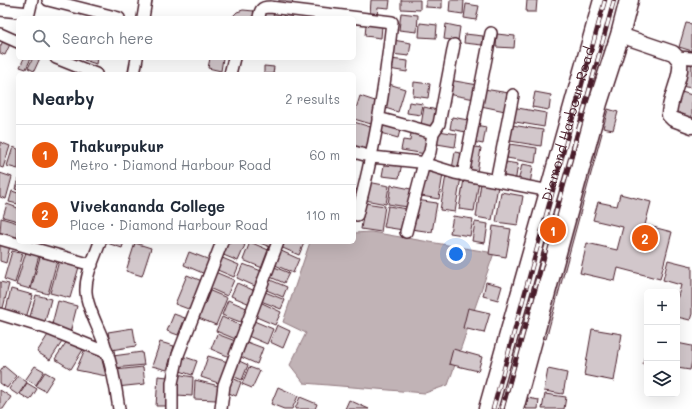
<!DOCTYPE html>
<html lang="en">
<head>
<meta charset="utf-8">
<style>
	body { margin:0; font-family:Mali,sans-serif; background:#f6f6f7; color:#1f2937 }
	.controls { position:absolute; right:12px; bottom:12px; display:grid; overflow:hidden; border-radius:6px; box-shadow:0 4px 16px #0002 }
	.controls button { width:36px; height:36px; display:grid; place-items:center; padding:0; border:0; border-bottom:1px solid #e0e1e3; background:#fff; color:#1f2937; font:20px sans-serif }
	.you { position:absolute; left:456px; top:254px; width:14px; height:14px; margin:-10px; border:3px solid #fff; border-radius:50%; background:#1a73e8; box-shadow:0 0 0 6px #1a73e833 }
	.badge { display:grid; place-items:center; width:26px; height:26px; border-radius:50%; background:#ea580c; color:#fff; font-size:13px; font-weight:700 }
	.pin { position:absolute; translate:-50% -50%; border:2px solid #fff; box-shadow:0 1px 4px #0006 }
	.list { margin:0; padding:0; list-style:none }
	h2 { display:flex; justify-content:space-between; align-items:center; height:52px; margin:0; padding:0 16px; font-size:17px }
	h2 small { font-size:13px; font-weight:400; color:#747a83 }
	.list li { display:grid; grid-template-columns:26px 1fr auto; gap:12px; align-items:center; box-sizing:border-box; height:60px; padding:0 16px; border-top:1px solid #e0e1e3 }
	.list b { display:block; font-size:15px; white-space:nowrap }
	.list p { margin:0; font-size:13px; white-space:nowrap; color:#747a83 }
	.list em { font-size:13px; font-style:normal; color:#747a83 }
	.icon { flex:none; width:22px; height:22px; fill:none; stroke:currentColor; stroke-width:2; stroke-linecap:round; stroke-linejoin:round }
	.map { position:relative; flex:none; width:692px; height:409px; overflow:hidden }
	.search { position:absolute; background:#fff; box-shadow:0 4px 16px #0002; left:16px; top:16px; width:340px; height:44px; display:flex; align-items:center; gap:10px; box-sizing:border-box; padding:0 14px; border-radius:6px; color:#747a83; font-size:15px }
	.panel { position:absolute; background:#fff; box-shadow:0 4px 16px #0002; left:16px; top:72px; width:340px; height:172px; border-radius:6px }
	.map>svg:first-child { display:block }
</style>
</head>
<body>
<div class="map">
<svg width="692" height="409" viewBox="0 0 692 409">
	<rect width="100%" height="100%" fill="#fff"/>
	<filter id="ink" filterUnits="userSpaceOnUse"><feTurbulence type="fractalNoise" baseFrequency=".025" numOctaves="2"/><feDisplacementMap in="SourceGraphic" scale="8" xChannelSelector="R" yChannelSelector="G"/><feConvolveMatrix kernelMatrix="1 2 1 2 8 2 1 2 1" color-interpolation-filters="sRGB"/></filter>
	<g filter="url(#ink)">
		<path fill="#c1b3b6" stroke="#91787e" d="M371,232L494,253L448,385L425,393L304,383L290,365L306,333L283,322L310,242H354V233Z"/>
		<path fill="#d2c7cb" stroke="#4a1f2b" d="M279,0H293L291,8L278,5Z
			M371,0H390L389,8L378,7L377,16L370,15Z
			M401,0H420V10L401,9Z
			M426,0H442V8L426,7Z
			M450,0H464L463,14L449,12Z
			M527,0H537L536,12H526Z
			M466,4L479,6L476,20L464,18Z
			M262,9L274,10L273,18H262Z
			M243,10L254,11L253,18H231L237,12Z
			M284,12L293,13L292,18H283Z
			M401,13L418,15L417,32L399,30Z
			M420,23L437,25L436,38L419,37Z
			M686,23L692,24V51L679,47Z
			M446,24L460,27L458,41L444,39Z
			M366,25L382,26L381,38L365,36Z
			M465,34L483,36L482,45L464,43Z
			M497,34L515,36L514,48L496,47Z
			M4,39L11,42L5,55L0,53V47Z
			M393,40L411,43L409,56L391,54Z
			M24,58H31L26,69L20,67Z
			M33,58H40L34,71L28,68Z
			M85,58H97L96,64L84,60Z
			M210,58H223L221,71L208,68Z
			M390,59L408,61L407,72L389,69Z
			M685,63L692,65V88L680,86Z
			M264,66L274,67L273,74H264Z
			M449,80L478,85L475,99L447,94Z
			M414,82L430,84L428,98L413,96Z
			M389,84L405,89L398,112L382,107Z
			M484,89L509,93L505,111L481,106Z
			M678,91L692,95V121L671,114Z
			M535,92L551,95L549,110L532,107Z
			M360,96L378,102L371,124L354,119V115Z
			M409,102L423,104L421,115L407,113Z
			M424,107L437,110L433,128L421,125Z
			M512,107L546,113L544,127L510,121Z
			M608,109L618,112L613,130L603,128Z
			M452,117L468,120L466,132L450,129Z
			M381,121L401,127L398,138L377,132Z
			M560,121L602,133L546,339L504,328Z
			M354,122L374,128L367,153L354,149Z
			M476,125L486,127L483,144L473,142Z
			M512,125L543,130L541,146L510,141Z
			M439,131L457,134L455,147L437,144Z
			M411,132L430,135L426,154L401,150L403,140L410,141Z
			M0,142L10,146L3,168L0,167Z
			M509,144L537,148L535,163L507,158Z
			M470,146L481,148L477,172L466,170Z
			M13,147L18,149V169L7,166Z
			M455,152L465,154L462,171L452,169Z
			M385,160L402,163L399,178L382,176Z
			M506,162L518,164L515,183L503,181Z
			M522,164L533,166L530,184L518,182Z
			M425,171L443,174L439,199L421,196Z
			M0,173L12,177L6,199L0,197Z
			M446,175L461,177L455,212L440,210Z
			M18,179V190L15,189Z
			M464,179L479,181L474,211L459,209Z
			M368,182L389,186L386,204L365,200Z
			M481,183L498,186L492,220L476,217Z
			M391,185L411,189L408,207L388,204Z
			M354,189L358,190L354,204Z
			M12,191L18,193V204L9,202Z
			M501,192L523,196L518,225L496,222Z
			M620,194L651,202L645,225L672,232L660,279L618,268L615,281L580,273L587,243L617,250L623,227L593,220L598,202L617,206Z
			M416,200L437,203L432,232L411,229Z
			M365,203L385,206L381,232L361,229Z
			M7,204L18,208V221L3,217Z
			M388,206L407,209L403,230L384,227Z
			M453,216L473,219L470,236L450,233Z
			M1,218L18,223V239L0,233Z
			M475,222L488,224L485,243L472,241Z
			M493,226L511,229L506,257L489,254Z
			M108,242H124L122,248L107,243Z
			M226,242H239L245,245L238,261L221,254Z
			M250,242L273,252L265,269L243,260Z
			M257,242H275L273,248Z
			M280,242H303L304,243L299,255L278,246Z
			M0,243L10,246L6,263L0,261Z
			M135,243L151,248L142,276L126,271Z
			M279,250L299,259L293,273L273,264Z
			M12,251L23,254L15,283L4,279Z
			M26,252L39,255L30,289L16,285Z
			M189,252L210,260L205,274L184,265Z
			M40,257L57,261L48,294L31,289Z
			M220,257L239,265L234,277L215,269Z
			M668,260L692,266V314L690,320L677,317V300L681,285L663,280Z
			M59,261L79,267L70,298L50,293Z
			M243,264L264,272L257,287L237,278Z
			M272,266L289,273L284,283L268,276Z
			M215,272L234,280L227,296L209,288Z
			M187,275L202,281L191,310L175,304Z
			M268,279L287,287L283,297L264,289Z
			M0,282L9,284L3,308H0Z
			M486,282L502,286L498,300L483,296Z
			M237,283L255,291L250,304L231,296Z
			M11,289L33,295L26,318L5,313Z
			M208,290L227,298L216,325L196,317Z
			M265,292L285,300L281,309L261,301Z
			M36,295L51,299L44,325L29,320Z
			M228,300L249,309L243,323L222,315Z
			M58,301L77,306L70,333L51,328Z
			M260,302L281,312L275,325L254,316Z
			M468,308L490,313L484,333L463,328Z
			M174,314L185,318L178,335L167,331Z
			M222,317L244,327L238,340L216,331Z
			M254,321L273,329L267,344L248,336Z
			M277,325L290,331L283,348L270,342Z
			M133,328L136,346L111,350L108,332Z
			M592,329L622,334L614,381L584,375Z
			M51,330L64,339L50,360L37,352Z
			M217,334L238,342L232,358L211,349Z
			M69,338L84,348L71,369L55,359Z
			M160,342L174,346L167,370L152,366Z
			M247,342L263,348L257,364L241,357Z
			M677,343L692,346V361L690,370L677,368Z
			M647,345V365L643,364Z
			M85,349L101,356L106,376L76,370Z
			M453,349L482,357L478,371L449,364Z
			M142,352L144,365L114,368L113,356Z
			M182,356L197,361L192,375L177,370Z
			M208,356L228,362L221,384L201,377Z
			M237,360L248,365L242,380L230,375Z
			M4,366L16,376L7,388L0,383V372Z
			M35,366L44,371L36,385L26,379Z
			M143,367L145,384L117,387L115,370Z
			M249,367L260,371L252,388L242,384Z
			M548,369L567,373L563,394L544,391Z
			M45,372L54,377L45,391L36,386Z
			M177,374L193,377L192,396L177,395Z
			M18,376L27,382L18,395L9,389Z
			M158,376L168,377L166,406H156Z
			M230,377L241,382L236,396L224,391Z
			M195,380L219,386L216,400L194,399Z
			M27,383L37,389L30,400L20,394Z
			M278,387L298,396L292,409H284L271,404Z
			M0,390L11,397L3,409H0Z
			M545,394L566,397L564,409H542Z
			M300,397L317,404L315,409H295Z
			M528,398L539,400L538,409H526Z
			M349,400L369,409H345Z"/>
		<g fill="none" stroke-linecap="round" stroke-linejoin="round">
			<defs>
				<path id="minor" d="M48,0L119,18
					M0,10L29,13L32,0
					M143,18L146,0
					M259,18C260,10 261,7 270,7L392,22C385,87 374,152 357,215
					M0,34L18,42
					M677,57L692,58
					M56,58L96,74
					M134,74L137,58
					M230,74L234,58
					M378,118L433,133
					M354,152L372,157L419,162L455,173L550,191
					M463,175L491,33
					M496,181L513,95
					M406,232L424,163L430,152L433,133L439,124L454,45
					M0,239L92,265
					M100,242C95,257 85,275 86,292C87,308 99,328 104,343C112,365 116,387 119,409
					M0,314L46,328L108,353
					M172,409V383L178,355L222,242
					M221,409L224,385L278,242"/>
				<path id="tertiary" d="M620,35L673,53C676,56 679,59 680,63C682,78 669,98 669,115L673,119L692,126"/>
				<g id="trunk">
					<path id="s1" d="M488,409L603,0"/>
					<path d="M514,409L598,103L620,35L629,0"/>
				</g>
			</defs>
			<use href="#minor" stroke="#4a1f2b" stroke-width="14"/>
			<use href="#tertiary" stroke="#4a1f2b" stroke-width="17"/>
			<use href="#trunk" stroke="#4a1f2b" stroke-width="21"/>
			<use href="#minor" stroke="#fff" stroke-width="11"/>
			<use href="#tertiary" stroke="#fff" stroke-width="14"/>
			<use href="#trunk" stroke="#fff" stroke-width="18"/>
			<defs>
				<path id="rail" d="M493,409L605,0
					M502,409L614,0"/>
			</defs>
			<use href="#rail" stroke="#4a1f2b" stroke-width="4.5"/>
			<use href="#rail" stroke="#fff" stroke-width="3" stroke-dasharray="9" stroke-linecap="butt"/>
		</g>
	</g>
	<g text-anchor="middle" stroke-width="4" stroke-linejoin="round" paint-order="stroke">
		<g font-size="14" fill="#4a1f2b" stroke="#fff">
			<text dy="5" stroke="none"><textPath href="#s1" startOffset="296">Diamond Harbour Road</textPath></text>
		</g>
	</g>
</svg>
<div class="controls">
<button>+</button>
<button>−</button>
<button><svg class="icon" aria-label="layers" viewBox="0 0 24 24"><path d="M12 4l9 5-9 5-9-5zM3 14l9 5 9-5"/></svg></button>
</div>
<div class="you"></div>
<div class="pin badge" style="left:553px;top:230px">1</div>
<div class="pin badge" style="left:645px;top:238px">2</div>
<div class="search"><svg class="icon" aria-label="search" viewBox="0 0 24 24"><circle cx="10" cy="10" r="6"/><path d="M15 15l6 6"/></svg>Search here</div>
<section class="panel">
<h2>Nearby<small>2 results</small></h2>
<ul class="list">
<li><span class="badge">1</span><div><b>Thakurpukur</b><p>Metro · Diamond Harbour Road</p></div><em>60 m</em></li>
<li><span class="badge">2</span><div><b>Vivekananda College</b><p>Place · Diamond Harbour Road</p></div><em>110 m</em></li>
</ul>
</section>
</div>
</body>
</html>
